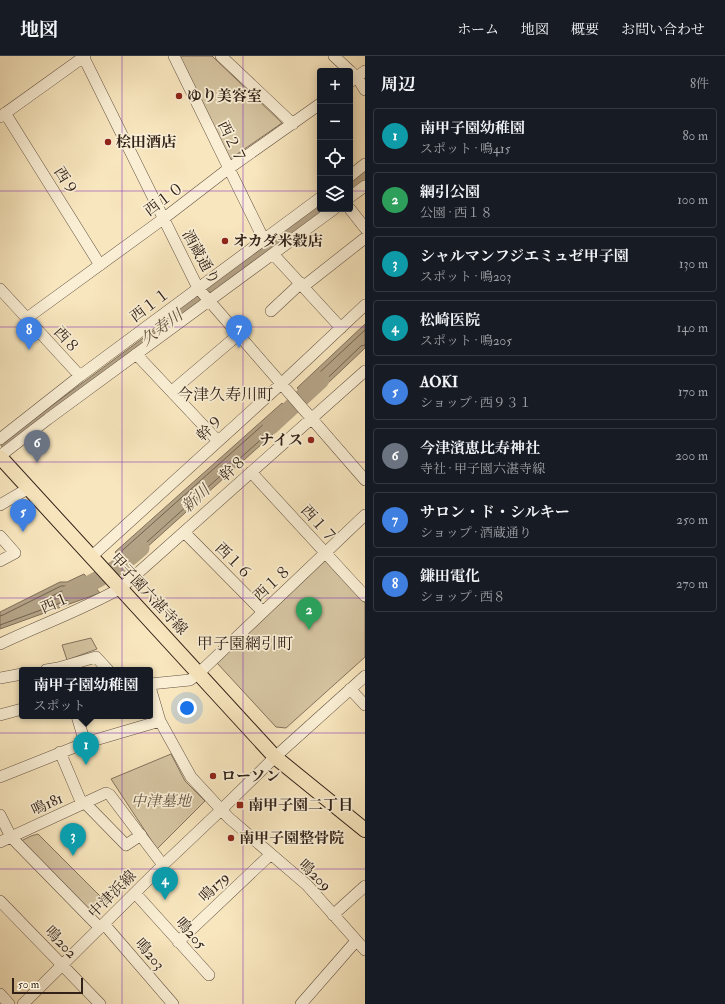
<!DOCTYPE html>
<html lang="ja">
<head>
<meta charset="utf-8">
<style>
	body { margin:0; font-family:"IM FELL Double Pica","Noto Serif JP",serif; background:#242831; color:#f1f3f6 }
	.controls { position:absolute; right:12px; top:12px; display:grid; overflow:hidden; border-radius:4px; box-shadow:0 2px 10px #0003 }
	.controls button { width:36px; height:36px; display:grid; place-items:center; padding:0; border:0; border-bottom:1px solid #363941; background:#171b24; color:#f1f3f6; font:20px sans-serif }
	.scale { position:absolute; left:12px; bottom:10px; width:71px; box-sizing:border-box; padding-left:4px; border:2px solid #312119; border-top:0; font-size:11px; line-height:14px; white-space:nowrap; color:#312119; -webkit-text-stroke:3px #faefd5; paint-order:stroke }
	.you { position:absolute; left:187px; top:652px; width:14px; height:14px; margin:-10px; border:3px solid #fff; border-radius:50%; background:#1a73e8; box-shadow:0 0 0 6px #1a73e833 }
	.badge { display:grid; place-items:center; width:26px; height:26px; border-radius:50%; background:#7c3aed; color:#fff; font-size:13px; font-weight:700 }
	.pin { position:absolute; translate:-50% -33px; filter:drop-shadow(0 1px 2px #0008) }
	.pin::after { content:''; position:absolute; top:21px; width:14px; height:12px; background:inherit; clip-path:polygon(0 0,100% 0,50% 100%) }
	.popup { position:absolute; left:19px; top:611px; width:134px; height:52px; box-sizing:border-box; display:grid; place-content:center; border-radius:4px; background:#171b24; filter:drop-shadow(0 1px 3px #0005); font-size:13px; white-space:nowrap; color:#9ea1a6 }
	.popup b { font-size:15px; color:#f1f3f6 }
	.popup::after { content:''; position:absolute; left:50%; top:100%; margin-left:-8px; border:8px solid transparent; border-top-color:#171b24 }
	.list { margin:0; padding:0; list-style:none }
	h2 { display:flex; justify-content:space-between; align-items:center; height:52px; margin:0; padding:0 16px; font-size:17px }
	h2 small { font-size:13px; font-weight:400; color:#9ea1a6 }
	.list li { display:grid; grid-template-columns:26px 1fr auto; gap:12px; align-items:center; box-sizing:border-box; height:56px; margin:0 8px 8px; padding:0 8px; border:1px solid #363941; border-radius:4px }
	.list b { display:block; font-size:15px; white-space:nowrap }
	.list p { margin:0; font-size:13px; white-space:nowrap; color:#9ea1a6 }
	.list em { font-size:13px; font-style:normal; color:#9ea1a6 }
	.icon { flex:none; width:22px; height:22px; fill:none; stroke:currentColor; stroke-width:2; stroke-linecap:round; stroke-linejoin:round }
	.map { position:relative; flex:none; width:365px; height:948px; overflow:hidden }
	header { display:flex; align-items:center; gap:24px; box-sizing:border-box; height:56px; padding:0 20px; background:#171b24; border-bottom:1px solid #363941 }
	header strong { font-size:19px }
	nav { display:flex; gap:22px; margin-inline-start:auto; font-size:14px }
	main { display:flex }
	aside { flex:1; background:#171b24 }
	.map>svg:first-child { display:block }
</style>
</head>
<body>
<header>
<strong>地図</strong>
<nav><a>ホーム</a><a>地図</a><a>概要</a><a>お問い合わせ</a></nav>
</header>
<main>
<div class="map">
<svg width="365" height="948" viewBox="0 0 365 948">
	<rect width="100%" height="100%" fill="#f8e6be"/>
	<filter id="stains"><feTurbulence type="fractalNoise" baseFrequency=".005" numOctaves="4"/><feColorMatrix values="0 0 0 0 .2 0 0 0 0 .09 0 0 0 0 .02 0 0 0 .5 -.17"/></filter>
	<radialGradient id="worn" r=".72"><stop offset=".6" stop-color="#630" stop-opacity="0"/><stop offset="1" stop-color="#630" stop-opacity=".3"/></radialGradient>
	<path fill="#d6c5a2" stroke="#84735e" d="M178,0H212L282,67L230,103Z
		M324,505L328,506L365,547V601L286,672L276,671L217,607Z
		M91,582L97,593L67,604L62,589Z
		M171,698L185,725L205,745L157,793L111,723Z
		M38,778L105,845L91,856L21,785L31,780Z"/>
	<path fill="#b4a386" stroke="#806f5a" d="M193,245L196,249L3,392L0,388Z
		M365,268V292L309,345L297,332Z
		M282,347L293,360L126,510L115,496Z
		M84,518L100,537L0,573V556L60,526H67Z"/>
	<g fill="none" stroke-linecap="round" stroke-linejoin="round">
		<path stroke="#726250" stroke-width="1" d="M365,274L304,331V334L308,338H311L361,290L365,289
			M280,354L283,355L286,359V361L128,503H125L121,498L122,495Z
			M62,535H68L69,538L53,544L51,543V541Z
			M0,560L3,559L61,530H68L81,524L91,534L90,536L0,569"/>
		<path stroke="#b4a386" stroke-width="17" d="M350,130L365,119
			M176,260L320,153
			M271,370L321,324
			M71,536C97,526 120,511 141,492"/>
		<defs>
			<path id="minor" d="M83,0L198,232L365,424
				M174,0L264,184
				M221,0L293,68
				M334,0L350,15
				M350,15L357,21L365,34
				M350,26L365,15
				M5,57L100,209
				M0,61L85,0
				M350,120L365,108
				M350,141L365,130
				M350,153L365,172
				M273,198L341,272
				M304,230L365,182
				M0,233L80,320
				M271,255L301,227
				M27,262L163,163L228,113L320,48
				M136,298L218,385
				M172,335L238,279
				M0,383L80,320L320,142
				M0,400L48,363L334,153
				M251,416L365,540
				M0,449L29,432
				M184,476L263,556
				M0,480L15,497L0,505
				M91,501L281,328L365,249
				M0,588C40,569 82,554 121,532L365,315
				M46,614L58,612L96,601L108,614
				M0,622L22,618
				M150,628L190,624L199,617L365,459
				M150,631L160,665L191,721L229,762L307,829L365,894
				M350,633L365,649
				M0,659L22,653
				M77,660L85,687
				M60,696L82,748
				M0,721L85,687L160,665
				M85,747L126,789L141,779
				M0,759L11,781L100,872
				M0,786L106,737L110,739L163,809
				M135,837L209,919
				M0,845L100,948
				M333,859L365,830
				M104,868L173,948
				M178,886L271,798
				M0,938L9,948
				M23,948L163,809L221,754L275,701L365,620
				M301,948L356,885"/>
			<path id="major" d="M0,401L275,701L365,774"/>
		</defs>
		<use href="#minor" stroke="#635242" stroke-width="12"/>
		<use href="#major" stroke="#312119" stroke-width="16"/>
		<use href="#minor" stroke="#faefd5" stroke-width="11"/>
		<use href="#major" stroke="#f8e6be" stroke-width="14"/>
	</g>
	<path fill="none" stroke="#7b2cbf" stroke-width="1" stroke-opacity="0.55" d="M122,0V948M243,0V948M0,135H320M350,135H365M0,271H365M0,406H365M0,542H365M0,677H365M0,813H365"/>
	<g fill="#8f2418" stroke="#faefd5" stroke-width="1.5">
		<circle cx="179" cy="40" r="4"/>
		<circle cx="108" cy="86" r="4"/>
		<circle cx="225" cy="185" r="4"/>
		<circle cx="311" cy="384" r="4"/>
		<circle cx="213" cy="720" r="4"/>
		<rect x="236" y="745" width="8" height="8" rx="2"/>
		<circle cx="231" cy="782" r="4"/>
	</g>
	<g text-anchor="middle" stroke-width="3.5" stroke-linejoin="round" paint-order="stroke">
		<g font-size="15" font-weight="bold" fill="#312119" stroke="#faefd5" text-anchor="start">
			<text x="187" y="45">ゆり美容室</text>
			<text x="116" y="91">桧田酒店</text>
			<text x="233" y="190">オカダ米穀店</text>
			<text x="303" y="389" text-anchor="end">ナイス</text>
			<text x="221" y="725">ローソン</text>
			<text x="248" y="754">南甲子園二丁目</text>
			<text x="239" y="787">南甲子園整骨院</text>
		</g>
		<g font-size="15" fill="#312119" stroke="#faefd5">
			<text transform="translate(232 86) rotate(64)" y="5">西２７</text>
			<text transform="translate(66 125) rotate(58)" y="5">西９</text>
			<text transform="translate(164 143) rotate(-37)" y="5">西１０</text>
			<text transform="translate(201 201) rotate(61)" y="5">酒蔵通り</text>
			<text transform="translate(150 249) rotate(-37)" y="5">西１１</text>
			<text transform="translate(67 284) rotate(48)" y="5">西８</text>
			<text transform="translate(210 372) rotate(-42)" y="5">幹９</text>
			<text transform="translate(233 412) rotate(-42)" y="5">幹８</text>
			<text transform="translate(319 468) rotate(48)" y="5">西１７</text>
			<text transform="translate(234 505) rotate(45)" y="5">西１６</text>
			<text transform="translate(272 527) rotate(-43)" y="5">西１８</text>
			<text transform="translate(149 538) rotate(47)" y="5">甲子園六湛寺線</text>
			<text transform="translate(55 547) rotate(-23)" y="5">西１</text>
			<text transform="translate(47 748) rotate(-25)" y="5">鳴181</text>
			<text transform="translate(315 819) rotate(44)" y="5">鳴209</text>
			<text transform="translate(214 831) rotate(-44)" y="5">鳴179</text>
			<text transform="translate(112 838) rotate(-45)" y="5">中津浜線</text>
			<text transform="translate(191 877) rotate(48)" y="5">鳴205</text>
			<text transform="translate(61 886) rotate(46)" y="5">鳴202</text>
			<text transform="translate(150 898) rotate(49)" y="5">鳴203</text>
		</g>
		<g font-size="15" font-style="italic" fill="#635242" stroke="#faefd5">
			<text x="161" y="750">中津墓地</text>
		</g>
		<g font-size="16" font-style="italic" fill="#5f4e3f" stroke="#faefd5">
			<text transform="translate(161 271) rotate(-37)" y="6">久寿川</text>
			<text transform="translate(195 442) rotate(-43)" y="6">新川</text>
		</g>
		<g font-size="16" fill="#312119" stroke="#faefd5">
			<text x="225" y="344">今津久寿川町</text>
			<text x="245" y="593">甲子園網引町</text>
		</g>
	</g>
	<rect width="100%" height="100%" filter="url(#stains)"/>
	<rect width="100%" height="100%" fill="url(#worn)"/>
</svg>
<div class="controls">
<button>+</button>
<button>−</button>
<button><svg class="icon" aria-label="locate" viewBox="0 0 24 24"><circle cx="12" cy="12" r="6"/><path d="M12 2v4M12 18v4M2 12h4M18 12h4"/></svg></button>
<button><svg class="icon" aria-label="layers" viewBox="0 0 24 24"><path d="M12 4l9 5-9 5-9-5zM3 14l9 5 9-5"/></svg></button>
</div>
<div class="scale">50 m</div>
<div class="you"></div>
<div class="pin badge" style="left:86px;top:709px;background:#0f9aa8">1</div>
<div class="popup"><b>南甲子園幼稚園</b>スポット</div>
<div class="pin badge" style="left:309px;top:574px;background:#2e9e5b">2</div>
<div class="pin badge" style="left:73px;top:800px;background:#0f9aa8">3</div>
<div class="pin badge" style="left:165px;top:844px;background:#0f9aa8">4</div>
<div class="pin badge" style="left:23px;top:476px;background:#3f7fe0">5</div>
<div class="pin badge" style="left:37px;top:407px;background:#6b7280">6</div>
<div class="pin badge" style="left:239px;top:292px;background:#3f7fe0">7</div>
<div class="pin badge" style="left:29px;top:294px;background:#3f7fe0">8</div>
</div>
<aside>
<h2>周辺<small>8件</small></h2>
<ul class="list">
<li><span class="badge" style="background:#0f9aa8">1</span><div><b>南甲子園幼稚園</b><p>スポット · 鳴415</p></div><em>80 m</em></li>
<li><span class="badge" style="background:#2e9e5b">2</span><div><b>網引公園</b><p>公園 · 西１８</p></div><em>100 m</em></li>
<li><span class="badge" style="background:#0f9aa8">3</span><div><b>シャルマンフジエミュゼ甲子園</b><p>スポット · 鳴203</p></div><em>130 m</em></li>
<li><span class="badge" style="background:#0f9aa8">4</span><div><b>松崎医院</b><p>スポット · 鳴205</p></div><em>140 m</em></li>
<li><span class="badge" style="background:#3f7fe0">5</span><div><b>AOKI</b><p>ショップ · 西９３１</p></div><em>170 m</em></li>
<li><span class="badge" style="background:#6b7280">6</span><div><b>今津濱恵比寿神社</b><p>寺社 · 甲子園六湛寺線</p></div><em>200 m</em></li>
<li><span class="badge" style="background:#3f7fe0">7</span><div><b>サロン・ド・シルキー</b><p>ショップ · 酒蔵通り</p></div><em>250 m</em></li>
<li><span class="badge" style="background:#3f7fe0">8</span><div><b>鎌田電化</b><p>ショップ · 西８</p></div><em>270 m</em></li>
</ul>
</aside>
</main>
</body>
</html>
